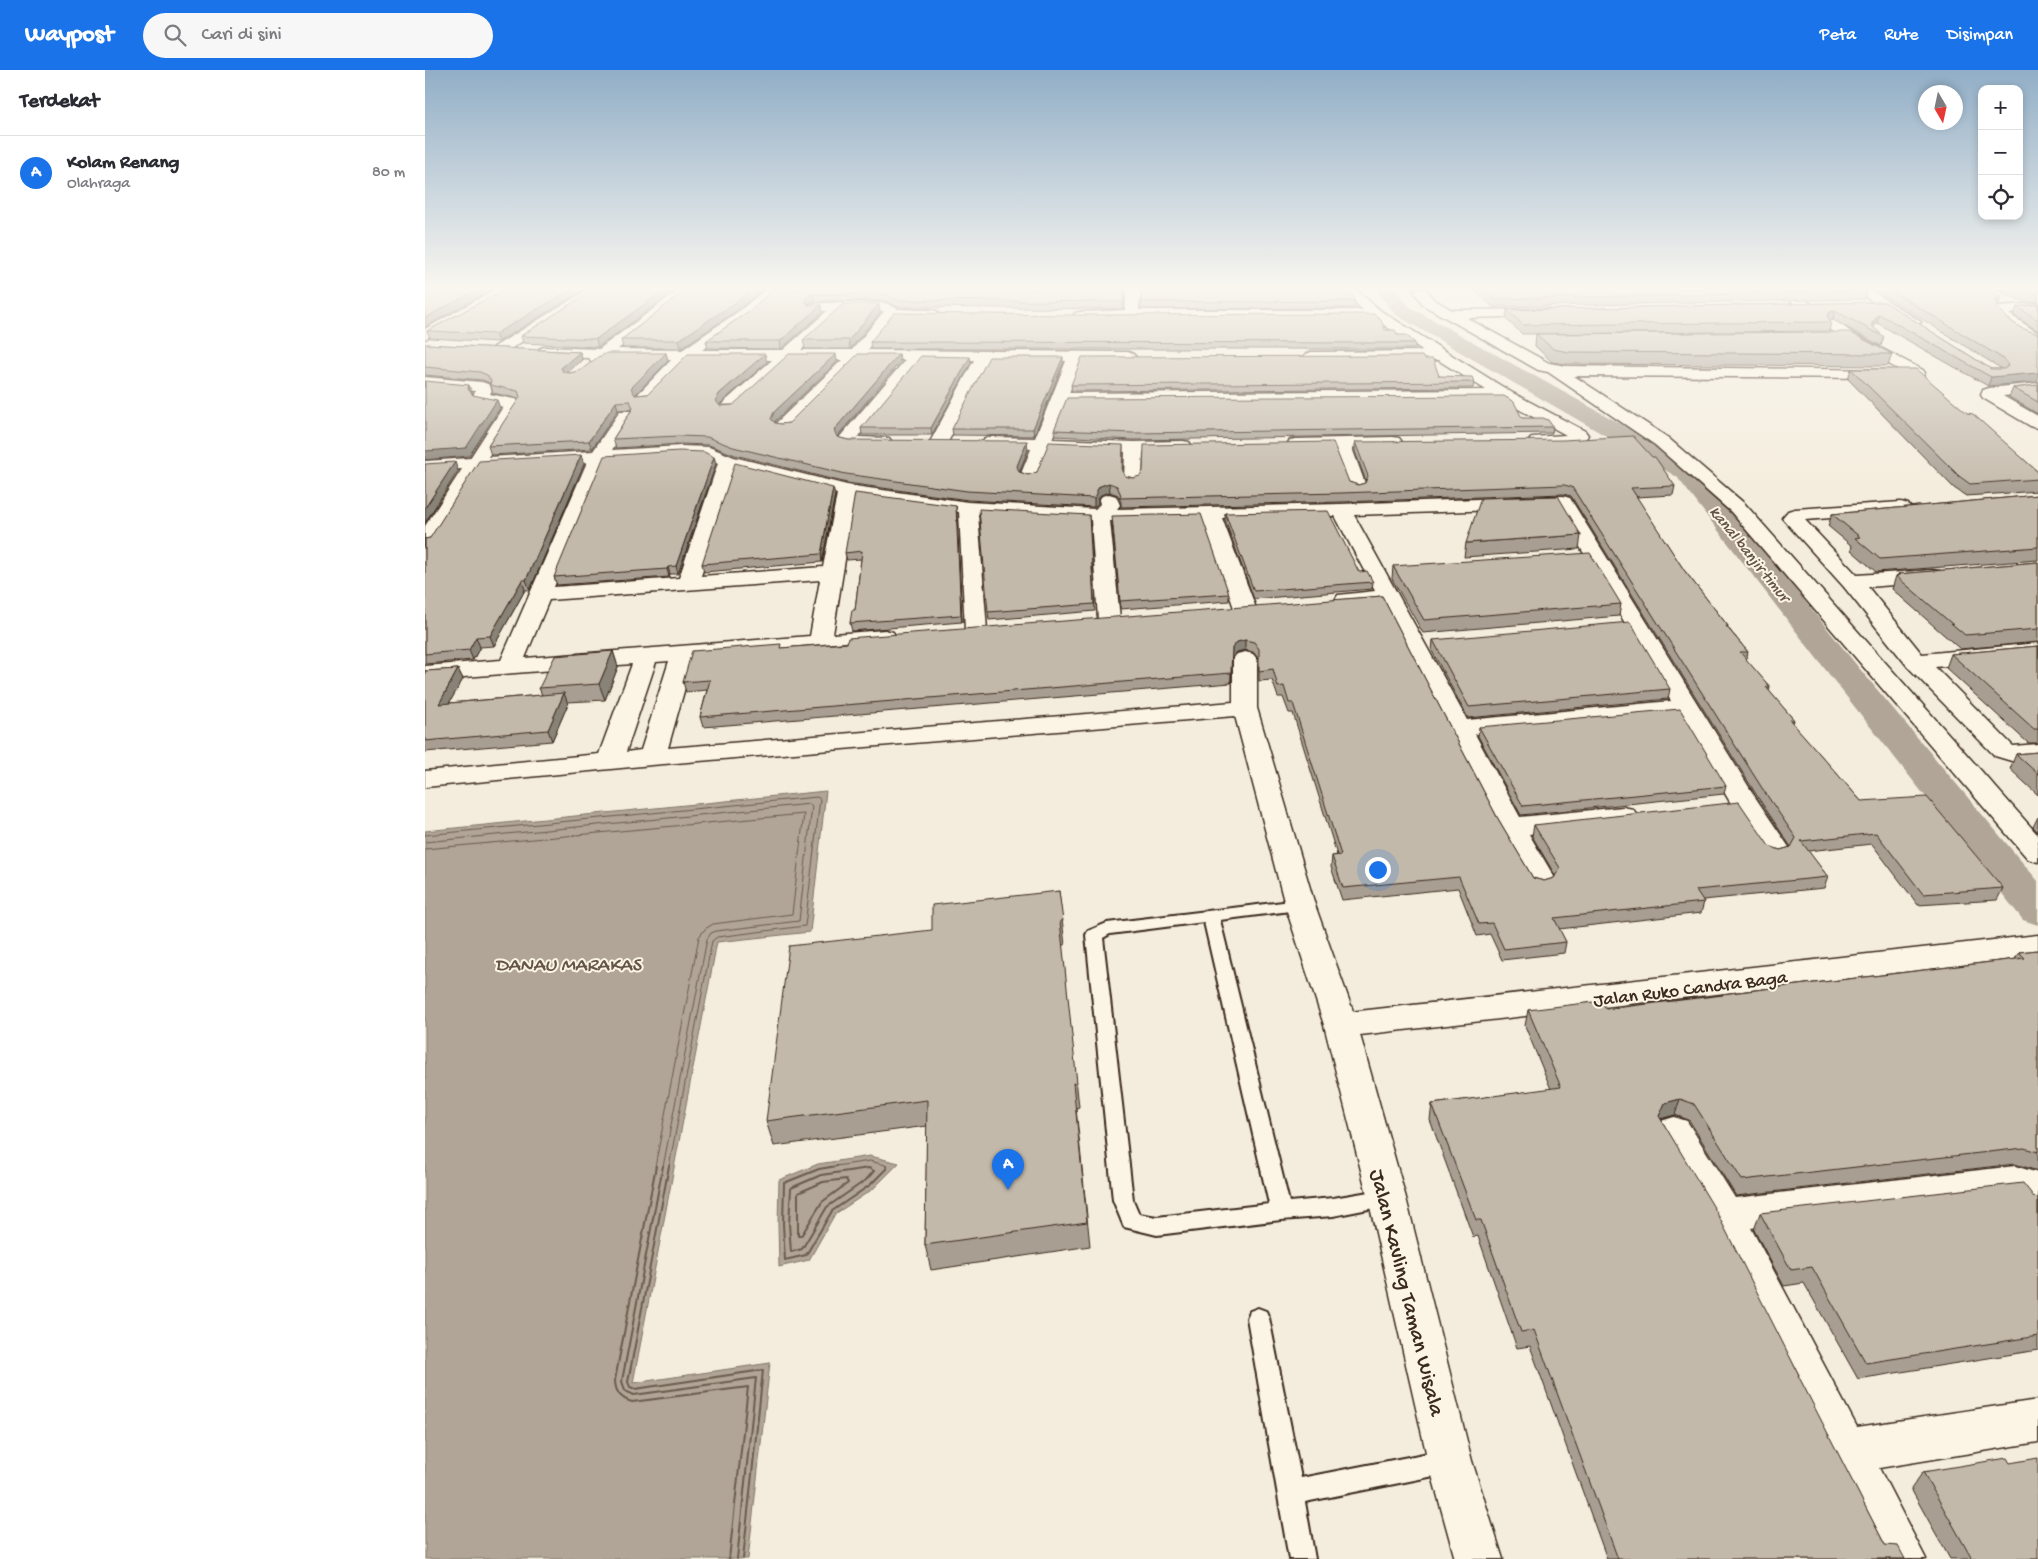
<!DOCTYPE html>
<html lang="id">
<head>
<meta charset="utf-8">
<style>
	body { margin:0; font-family:"Gochi Hand",sans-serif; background:#f7f7f7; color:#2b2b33 }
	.controls { position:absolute; right:15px; top:15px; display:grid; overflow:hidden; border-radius:10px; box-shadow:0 2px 8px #0003 }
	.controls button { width:45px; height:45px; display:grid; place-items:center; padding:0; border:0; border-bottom:1px solid #e1e1e2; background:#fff; color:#2b2b33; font:25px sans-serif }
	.compass { position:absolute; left:1493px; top:15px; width:45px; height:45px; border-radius:50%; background:#fff; box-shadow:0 2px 8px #0003; rotate:171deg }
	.you { position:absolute; left:952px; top:799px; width:18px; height:18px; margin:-12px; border:4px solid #fff; border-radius:50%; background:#1a73e8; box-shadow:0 0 0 8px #1a73e833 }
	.badge { display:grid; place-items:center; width:32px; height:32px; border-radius:50%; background:#1a73e8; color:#fff; font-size:16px; font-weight:700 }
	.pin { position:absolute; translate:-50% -41px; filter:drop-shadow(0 1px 2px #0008) }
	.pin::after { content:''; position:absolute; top:26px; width:18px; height:15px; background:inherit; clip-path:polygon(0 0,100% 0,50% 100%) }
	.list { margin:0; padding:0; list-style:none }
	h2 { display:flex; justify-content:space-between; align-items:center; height:65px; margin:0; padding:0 20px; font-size:21px }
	h2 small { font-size:16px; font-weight:400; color:#7c7c81 }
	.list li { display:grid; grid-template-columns:32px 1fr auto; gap:15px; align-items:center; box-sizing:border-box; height:75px; padding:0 20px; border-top:1px solid #e1e1e2 }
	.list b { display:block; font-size:19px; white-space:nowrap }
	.list p { margin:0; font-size:16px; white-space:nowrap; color:#7c7c81 }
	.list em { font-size:16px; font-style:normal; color:#7c7c81 }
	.icon { flex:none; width:28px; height:28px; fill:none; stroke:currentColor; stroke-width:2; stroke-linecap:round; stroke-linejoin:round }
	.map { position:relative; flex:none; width:1613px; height:1489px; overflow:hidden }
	header { display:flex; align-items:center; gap:30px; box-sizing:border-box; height:70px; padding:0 25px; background:#1a73e8; color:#fff }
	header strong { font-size:24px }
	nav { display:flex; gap:28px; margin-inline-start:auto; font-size:18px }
	.search { width:350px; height:45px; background:#f7f7f7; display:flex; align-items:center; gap:12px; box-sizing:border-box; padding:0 18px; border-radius:28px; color:#7c7c81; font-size:19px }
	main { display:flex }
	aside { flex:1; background:#fff }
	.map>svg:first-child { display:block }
</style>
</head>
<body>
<header>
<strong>Waypost</strong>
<div class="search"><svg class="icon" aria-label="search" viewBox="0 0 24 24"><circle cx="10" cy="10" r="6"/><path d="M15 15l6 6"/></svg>Cari di sini</div>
<nav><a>Peta</a><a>Rute</a><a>Disimpan</a></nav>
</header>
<main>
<aside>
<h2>Terdekat<small></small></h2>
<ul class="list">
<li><span class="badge">A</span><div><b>Kolam Renang</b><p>Olahraga</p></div><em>80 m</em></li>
</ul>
</aside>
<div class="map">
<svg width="1613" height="1489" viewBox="0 0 1613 1489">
	<rect width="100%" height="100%" fill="#f4eddd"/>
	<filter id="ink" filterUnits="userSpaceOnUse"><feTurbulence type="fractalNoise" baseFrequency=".02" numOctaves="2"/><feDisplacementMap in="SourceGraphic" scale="10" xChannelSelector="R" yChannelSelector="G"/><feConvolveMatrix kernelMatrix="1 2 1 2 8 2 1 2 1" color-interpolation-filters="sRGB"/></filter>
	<g filter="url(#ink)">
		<path fill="#b0a596" stroke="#817466" d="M401,721L385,862L292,872L208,1313L345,1293L323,1489H0V761Z
			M445,1086L474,1093L448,1119L410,1144L384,1190L354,1197L353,1154L354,1110L393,1094Z"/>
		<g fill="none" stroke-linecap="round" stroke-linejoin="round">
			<path stroke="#6a5b4e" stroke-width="1" d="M0,765L392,727L395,729L380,856L292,867L287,871L244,1097
				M0,772L385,734L387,736L374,851L291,861L286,863L282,869L238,1097
				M0,779L379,744L367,844L288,854L280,859L274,867L230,1097
				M404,1097L445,1091L460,1095L462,1097"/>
			<path stroke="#6a5b4e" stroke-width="2" d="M231,1096L190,1310C190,1322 196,1329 207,1332L323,1317L304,1489
				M238,1096L197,1311L200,1321L209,1325L331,1308L312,1489
				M244,1096L203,1312L205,1317L210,1319L338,1300L318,1489
				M412,1096L394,1099L359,1113L358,1154L360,1190L381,1185L407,1141L445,1115L462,1098L461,1096
				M444,1098L449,1101L441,1110L402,1137L377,1179L366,1182L364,1154L366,1118L396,1105Z
				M421,1109L423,1113L397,1132L376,1166H373V1123L398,1112Z"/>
			<path fill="#b0a596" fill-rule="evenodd" d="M950,219H970L985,237L1270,395L1434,598L1613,811V855L1598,850L1410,612L1252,407L971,245Z"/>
			<defs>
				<path id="service" d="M875,830L881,831L883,835L881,839L795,850L864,1132L908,1128L962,1119L969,1122L972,1128L969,1134L908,1146L856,1150L732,1165L699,1157L688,1130L661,865L663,861L682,853ZM779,852L844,1134L732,1147L714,1144L708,1130L678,868L685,864Z
					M833,1238L841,1241L844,1248L876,1408L1024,1379L1033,1382L1036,1391L1033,1400L1024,1403L880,1432L890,1489H864L822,1248L825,1241Z"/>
				<path id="minor" d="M71,219H88L86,222L0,269V259Z
					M164,219H180L79,283H69L66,280L69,277Z
					M255,219H271L193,279L257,280L314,241L341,219H356L324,247L277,280H358L402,241L385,240L383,237L385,234L416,232L461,233L473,239L507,240L512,241L514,244L512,247L507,248L469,247L443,280L703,282L708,284L711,287L708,290L703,292L656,291L644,323L1061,320L1013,290L886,292L881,290L878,287L881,284L886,282L999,281L948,248H707L655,250L650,249L648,246L650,243L655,242L700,240L702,219H716L714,240H938L915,219H930L956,241L1086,322L1160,361L1163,365L1159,372L1143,375H1107L1104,371L1107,367L1141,365L1077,330L641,333L627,369L709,372L758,371L764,372L767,376L764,380L758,381L718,382L717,409L715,413L708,415L701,413L699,409L700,382L623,379L611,410L604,412L597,410L595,406L606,379L566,377L560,376L557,372L560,368L566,367L610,368L641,291L565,290L523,372L520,376L514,377L508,376L505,372L549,290H496L433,367L464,368L467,372L464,376C451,379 421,382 412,370L480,290H435L364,360L358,361L352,360L349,356L352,352L417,290H366L309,342H297L295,338L297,334L347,290H264L224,331H212L210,327L247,289L181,288L171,293L166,291L164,288L119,287L114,285L111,282L114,279L119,277L174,279ZM419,241H459L427,280H376Z
					M988,219H1002L1008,229L1027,240L1125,239L1127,242L1125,245L1120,246L1042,248L1124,293L1141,296L1467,300L1469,303L1467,306L1461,308L1149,306L1242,367L1320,434L1613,765V792L1603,789L1306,442L1230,375L1123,302L1113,300L998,235Z
					M1349,219H1365L1429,264L1498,300L1500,303L1498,306H1486L1419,270Z
					M1428,219H1444L1496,252L1494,255H1484Z
					M1613,233V241L1584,244L1613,263V273L1580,255L1568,240L1570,237L1575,236Z
					M0,307L57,312L63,314L67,320L65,324L94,330L96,334L63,387L168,381L195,341H207L209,345L187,380L256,376L284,377L309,387L422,415L543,432L670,439L675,434L674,430L677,426L684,424L691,426L695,435L692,439L916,434L1138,426L1145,428L1332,730L1366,780L1362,786L1352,789L1342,786L1305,732L1254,645L1050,664L1095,747L1198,737L1208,739L1212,745L1208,751L1198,753L1104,764L1131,810L1126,817L1116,820L1106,817L1072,757L957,534L921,537L913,535L910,530L913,525L950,521L910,446L797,448L831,538L828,543L820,545L812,543L809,538L777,449L685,451L695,549L692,554L684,556L676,554L673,549L666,450L553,444L562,560L559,565L551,567L543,565L540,560L534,442L430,428L408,564L460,560L468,562L471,567L468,572L268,589L243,678L808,632V589L812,584L820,582L828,584L832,589V638L890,835L933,955L928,964L916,967L904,964L899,955L860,835L810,646L227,695L0,717V701L174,684L207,594L0,610V596L76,590L162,392L56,398L7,476L0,478V456L37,399L0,401V391L45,388L78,337L51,331L48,326L50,321L0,317ZM256,386L281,387L293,393L254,508L129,517L180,391ZM310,398L412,424L398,497L276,506ZM1132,438L1246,631L1042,650L929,445ZM395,510L385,566L100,588L124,530ZM244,591L216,680L201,682L231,592Z
					M1613,313V323L1578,326L1613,346V358L1607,357L1558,328L1556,325L1558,320L1564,318Z
					M968,367L974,368L977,372L974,376L927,378L941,416L939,420L932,422L925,420L923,416L909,379L865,378L862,374L865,370L871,369Z
					M1476,432L1483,434L1486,438L1483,442L1380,450L1432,505L1507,500L1515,501L1518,506L1515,511L1507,512L1443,517L1497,584L1613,573V587L1510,597L1588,676L1613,674V690L1590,692L1570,686L1483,597L1419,517L1357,448L1363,441L1370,439Z
					M1249,1047L1262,1051L1310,1128L1590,1096L1613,1103V1146L1600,1141L1589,1127L1326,1158L1432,1357L1613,1330V1372L1454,1398L1501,1489H1452L1287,1156L1231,1061L1236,1051Z"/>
				<path id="tertiary" d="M1613,865V887L935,965L981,1128L1047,1391L1078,1489H1030L1003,1391L943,1128L899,955L904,946L916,943Z"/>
			</defs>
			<use href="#service" stroke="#3b2a1e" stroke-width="4"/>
			<use href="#minor" stroke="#3b2a1e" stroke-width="3"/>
			<use href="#tertiary" stroke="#3b2a1e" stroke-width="3"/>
			<use href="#service" fill="#fcf5e5" fill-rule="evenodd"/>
			<use href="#minor" fill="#fcf5e5" fill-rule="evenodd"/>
			<use href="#tertiary" fill="#fcf5e5" fill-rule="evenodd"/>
		</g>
		<path fill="#a89f92" stroke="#3b2a1e" d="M80,219H161L73,272L5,268L2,261Z
			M169,219H253L173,277L98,273L96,266Z
			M262,219H339L313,240L256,278H198L196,270Z
			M349,219H701L698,239L473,237L461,231H390L383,233V234L397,243L356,279L283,278L281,271L324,241Z
			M1048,219H1559L1574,234L1572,236L1573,238L1583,249L1596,258L1613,264L1563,316L1452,253L1448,257L1459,267L1456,276L1408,250L1405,251L1406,252L1404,261L1097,264L1081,249L1082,240L1460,232L1566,299H1577L1450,220L1444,219L1442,220L1440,229L1068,237Z
			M1568,219H1613V232H1600Z
			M930,231V238L716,239V232Z
			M1613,234V261L1589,245L1592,237Z
			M455,243L425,279H380L378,270Z
			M960,260L990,273V279H446L445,272Z
			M1111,264L1467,284L1463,296L1141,294L1127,292L1110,276Z
			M0,274L155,282L157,290L142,303H145L241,283L243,291L210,325L223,324L342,292L296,333L295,335H308L412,292L350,351L349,353L356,354L364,353L474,284L475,292L412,367L423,370L603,380L595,402L603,405L698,375V402L700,406L708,408L924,412L933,415L940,413L941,411L930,381V372L1250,416L1248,425L1211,427L1259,500L1303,556V558L1323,582L1321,590L1345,617L1344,621L1369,650L1368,654L1436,731L1578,818L1572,830L1493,835L1447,774L1383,781L1403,807L1399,818L1278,830L1279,832L1276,843L1134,859L1141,872L1139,883L1077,890L1065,864L1052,866L1033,818L917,830L906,797L907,786L912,785L868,643H864L858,627H853L847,610L834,611V589L828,582L820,580L812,582L807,588L806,613L278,657L275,647L282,620L261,622L258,612L357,578L957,526L1072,747L1108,808L1119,811L1129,808L1130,805L1107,766L1109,755L1344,776L1355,780L1366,777L1334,729L1146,426L1138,424L916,432L696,437V432L693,425L685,422L676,425L673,429V433L669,437L543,430L422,413L310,385L284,375L256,374L191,378L188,369L207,339L193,340L167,379L66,385L63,376L94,329L68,323L65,313L58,310L0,305Z
			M999,289L1014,306L1049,312L1048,318L647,321L646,315Z
			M546,293L507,365H437L436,358Z
			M638,293L609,366L528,365L527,359Z
			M1426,299L1542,343L1613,402V421L1541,426L1529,418L1423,309Z
			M1613,315V344L1584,327L1588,318Z
			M1097,348L1128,357L1127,363L709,370L630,366L629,360Z
			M289,387L291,394L253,504H245L244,507L132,515L129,507Z
			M159,394L105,520H100L69,576L55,577L48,590L0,594V469L5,468Z
			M410,425L397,492L279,502L277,494Z
			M1613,425V490L1451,502L1426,480L1427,476L1403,456L1407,444Z
			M531,436L537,552L427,561L425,553L430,540L436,489L422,490L420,483Z
			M800,443L934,502L948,512L947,519L829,529L800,450Z
			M664,445L670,541L564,550L563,542Z
			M687,453L804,524V531L696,539Z
			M1156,465L1154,479L1039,487L1041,473Z
			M1613,492V572L1535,579L1467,519L1471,506L1473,505V504Z
			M968,496L1196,534L1194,546L998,563L967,509Z
			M1008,570L1245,619L1243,629L1043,648L1007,581Z
			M1613,576V673H1603L1521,598L1526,584Z
			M188,581L193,597L180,630L143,632V634L127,671L0,682V601L33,599L38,609L24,633L117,625L114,618Z
			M1054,657L1301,716L1299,724L1096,745L1053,666Z
			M1613,682V725L1585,699L1591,684Z
			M1613,747V762L1608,757Z
			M634,821L640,875H637L654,1037L651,1038L665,1176L506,1200L500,1175L502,1056L349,1076L341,1051L507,860Z
			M1613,880V1101L1590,1094L1311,1126L1264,1050L1250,1045L1236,1049L1374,1305L1373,1307L1460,1475L1480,1489H1182L1105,1276L1092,1278L1053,1166L1048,1167L1005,1050L1007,1034L1126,1019L1100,956L1103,940L1181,939L1296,925L1297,924L1590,889L1594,882Z
			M1609,1127L1613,1128V1280L1433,1309L1379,1213L1359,1216L1329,1160L1335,1143Z
			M1585,1393L1613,1489H1525L1486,1419L1498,1402Z"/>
		<path fill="#888277" stroke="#3b2a1e" d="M53,219H68L0,257V248Z
			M147,219H161L73,272L70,264Z
			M241,219H253L173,277L171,269Z
			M328,219H339L313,240L256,278L254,270Z
			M699,219H701L698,239V232Z
			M389,224L390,231L383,233L381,238L380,231L382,226Z
			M1576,226L1574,234L1566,239L1569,230Z
			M454,234L455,243L425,279L424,270Z
			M396,235L397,243L356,279L355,271Z
			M1410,241L1408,250L1403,251L1402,246L1405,242Z
			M1454,244L1452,253L1446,260V255Z
			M155,282L157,290L138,306L136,298Z
			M241,283L243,291L209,326L206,318Z
			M340,284L342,292L296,333L293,339L291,331L294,324Z
			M411,284L412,292L350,351L348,357L346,349L349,342Z
			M474,284L475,292L410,369L409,360Z
			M545,287L546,293L507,365L506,358Z
			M638,287V293L609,366L608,359Z
			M1613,303V312L1563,316L1566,307Z
			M44,315L47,323L46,327L43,319Z
			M72,330L75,338L44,386L0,390V381Z
			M191,332L193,340L167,379L164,371Z
			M602,371L603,380L593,405L592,396Z
			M156,385L159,394L105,520L101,510Z
			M289,387L291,394L253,504L251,496Z
			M30,392L33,401L0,453V438Z
			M684,413L685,422L676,425L673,429V433L669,437V428L672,420L675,416Z
			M408,418L410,425L397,492L396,484Z
			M531,436L532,444L537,552L536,545Z
			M243,497L245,504L244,507L242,499Z
			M97,510L100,520L69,576L65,566Z
			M51,567L55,577L48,590L44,580Z
			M820,570V580L812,582L807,588L806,613L807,578L812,572Z
			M188,581L193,597L180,630L174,614Z
			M33,599L38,609L18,644L14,634Z
			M139,623L143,634L127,671L123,660Z
			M1255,1029L1250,1045L1235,1049L1234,1046L1240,1033Z"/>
		<path fill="#c3b9aa" stroke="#3b2a1e" d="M6,219H53L0,248V221Z
			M80,219H147L70,264L2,261Z
			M169,219H241L171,269L96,266Z
			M262,219H328L311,232L254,270H196Z
			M349,219H699L698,232L472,230L460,224H389L382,226L380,231L383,235H396L355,271H281L324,241Z
			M717,219H921L928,226L930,231L716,232Z
			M1058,219H1440L1442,221L1069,229Z
			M1464,219H1559L1576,226L1569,230L1573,238L1583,249L1596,258L1613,264V303L1566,307L1454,244L1446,255L1459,267L1410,241L1405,242L1402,246L1406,252L1098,255L1082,240L1460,232L1566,299H1579L1583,296L1580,290Z
			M1592,219H1613V223L1603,224Z
			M418,234H454L424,270H378Z
			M1613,234V250L1592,237Z
			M469,243L646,245L949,244L955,248L960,260H970L972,265H981L990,273L445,272Z
			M1424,262L1467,284L1143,282L1128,279L1111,264Z
			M0,274L155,282L136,298L138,302L145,303L156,300L173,287L182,283H241L206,318L210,325L223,324L263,284H340L294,324L291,331L295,336L308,335L364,284H411L349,342L346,349L350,353L356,354L364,353L433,284H474L409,360L412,367L423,370L602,371L592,396L594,402L603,405L612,402L624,372L698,375L697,401L700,406L708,408L715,406L718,401L719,375L908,372L924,412L933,415L940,413L943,406L930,372L1138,370L1208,366L1227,387H1230L1250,416L1206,418L1259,500L1303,556H1301L1323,582H1315L1345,617H1341L1369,650H1365L1436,731L1502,727L1578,818L1498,824L1451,763L1376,771L1403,807L1271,820L1279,832L1129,848L1141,872L1079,879L1067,853L1054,854L1034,807L918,818L907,786L916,785L868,633H864L859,616L853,617L848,599L834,601V579L829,572L820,570L812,572L807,578L806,603L275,647L285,610L258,612L267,581L356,574L355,578L422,573L423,568L957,526L1072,747L1108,808L1119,811L1129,808L1135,798L1109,755L1314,732L1344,776L1355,780L1366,777L1371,768L1337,718L1147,417L1139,415L916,423L695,428L696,425L692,416L684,413L675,416L672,420V424L669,428L542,421L421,404L308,377L282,367L254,366L188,369L208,338L205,331L191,332L164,371L63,376L95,327L93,321L65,315L66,311L62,305L55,302L0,297Z
			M496,286L545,287L506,358H436Z
			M997,286L999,289H1008L1014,306L1047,307L1049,312L646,315L657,287Z
			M564,287H638L608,359H527Z
			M1426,299H1491L1542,343L1548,344L1613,402V409L1545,414L1534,406Z
			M0,311L44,315L43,319L48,325L72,330L41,378L0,381Z
			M1613,315V332L1588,318Z
			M1079,326L1089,332L1097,348H1118L1123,350L1128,357L709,363L629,360L642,328Z
			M254,381L279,382L289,387L251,496L243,497L242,499L129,507L179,386Z
			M156,385L101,510H97L65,566L51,567L44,580L0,584V469L5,468L54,391Z
			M30,392L0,438V394Z
			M310,393L408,418L396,484L277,494Z
			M430,423L531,436L536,545L425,553L427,540H430L437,481L420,483Z
			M1613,425V477L1455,489L1430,468L1435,467L1407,444Z
			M1133,426L1156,465L1041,473L1056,428Z
			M554,439L664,445L669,534L563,542Z
			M903,441L934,502L942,501L948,512L829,521L800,443Z
			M776,444L804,524L695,531L687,446Z
			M1165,483L1196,534L999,550L968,496Z
			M1613,492V559L1540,565L1471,506L1475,505L1473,504Z
			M1205,552L1245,619L1044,637L1008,570Z
			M1613,576V659H1609L1526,584Z
			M188,581L174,614L114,618L130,586Z
			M33,599L14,634L139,623L123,660L0,671V601Z
			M1255,639L1301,716L1098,736L1054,657Z
			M1613,682V704L1591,684Z
			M634,821L638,851H635L652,1013H648L662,1152L500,1175L502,1030L341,1051L364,876L507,860V835Z
			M1613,880V1082L1599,1078L1317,1110L1269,1034L1255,1029L1240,1033L1234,1046L1291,1141L1374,1305H1373L1460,1475L1473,1476L1480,1489H1193L1109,1260L1096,1262L1056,1150H1051L1007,1034L1136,1017L1103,940L1177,931L1181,939L1298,925L1297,924L1600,888L1594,882Z
			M1598,1113L1609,1127L1613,1128V1266L1441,1293L1387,1197L1366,1200L1335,1143Z
			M1582,1388L1585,1393L1613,1388V1489H1547L1498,1402Z"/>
	</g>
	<linearGradient id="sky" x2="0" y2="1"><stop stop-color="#91aec7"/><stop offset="0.51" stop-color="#faf7f0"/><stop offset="1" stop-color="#faf7f0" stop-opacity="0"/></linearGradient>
	<rect width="1613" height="427" fill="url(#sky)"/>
	<g text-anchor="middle" stroke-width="4" stroke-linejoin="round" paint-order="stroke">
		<g font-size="16" font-style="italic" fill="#645548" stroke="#fcf5e5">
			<text transform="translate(1326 483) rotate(51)" y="6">kanal banjir timur</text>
		</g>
		<g font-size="19" fill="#3b2a1e" stroke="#fcf5e5">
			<text transform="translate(1265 917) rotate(-7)" y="7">Jalan Ruko Candra Baga</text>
		</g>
		<g font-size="20" font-style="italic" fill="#645548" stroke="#fcf5e5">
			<text x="143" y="900">DANAU MARAKAS</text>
		</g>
		<g font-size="22" fill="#3b2a1e" stroke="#fcf5e5">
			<text transform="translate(984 1222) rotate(76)" y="8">Jalan Kavling Taman Wisala</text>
		</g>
	</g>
</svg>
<div class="controls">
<button>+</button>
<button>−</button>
<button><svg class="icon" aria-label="locate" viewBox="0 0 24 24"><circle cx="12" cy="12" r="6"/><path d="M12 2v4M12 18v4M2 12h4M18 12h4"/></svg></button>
</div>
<svg class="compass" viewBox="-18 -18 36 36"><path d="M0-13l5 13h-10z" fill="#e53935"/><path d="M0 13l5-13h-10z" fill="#7c7c81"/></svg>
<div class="you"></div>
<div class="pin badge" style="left:583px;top:1120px">A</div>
</div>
</main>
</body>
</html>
